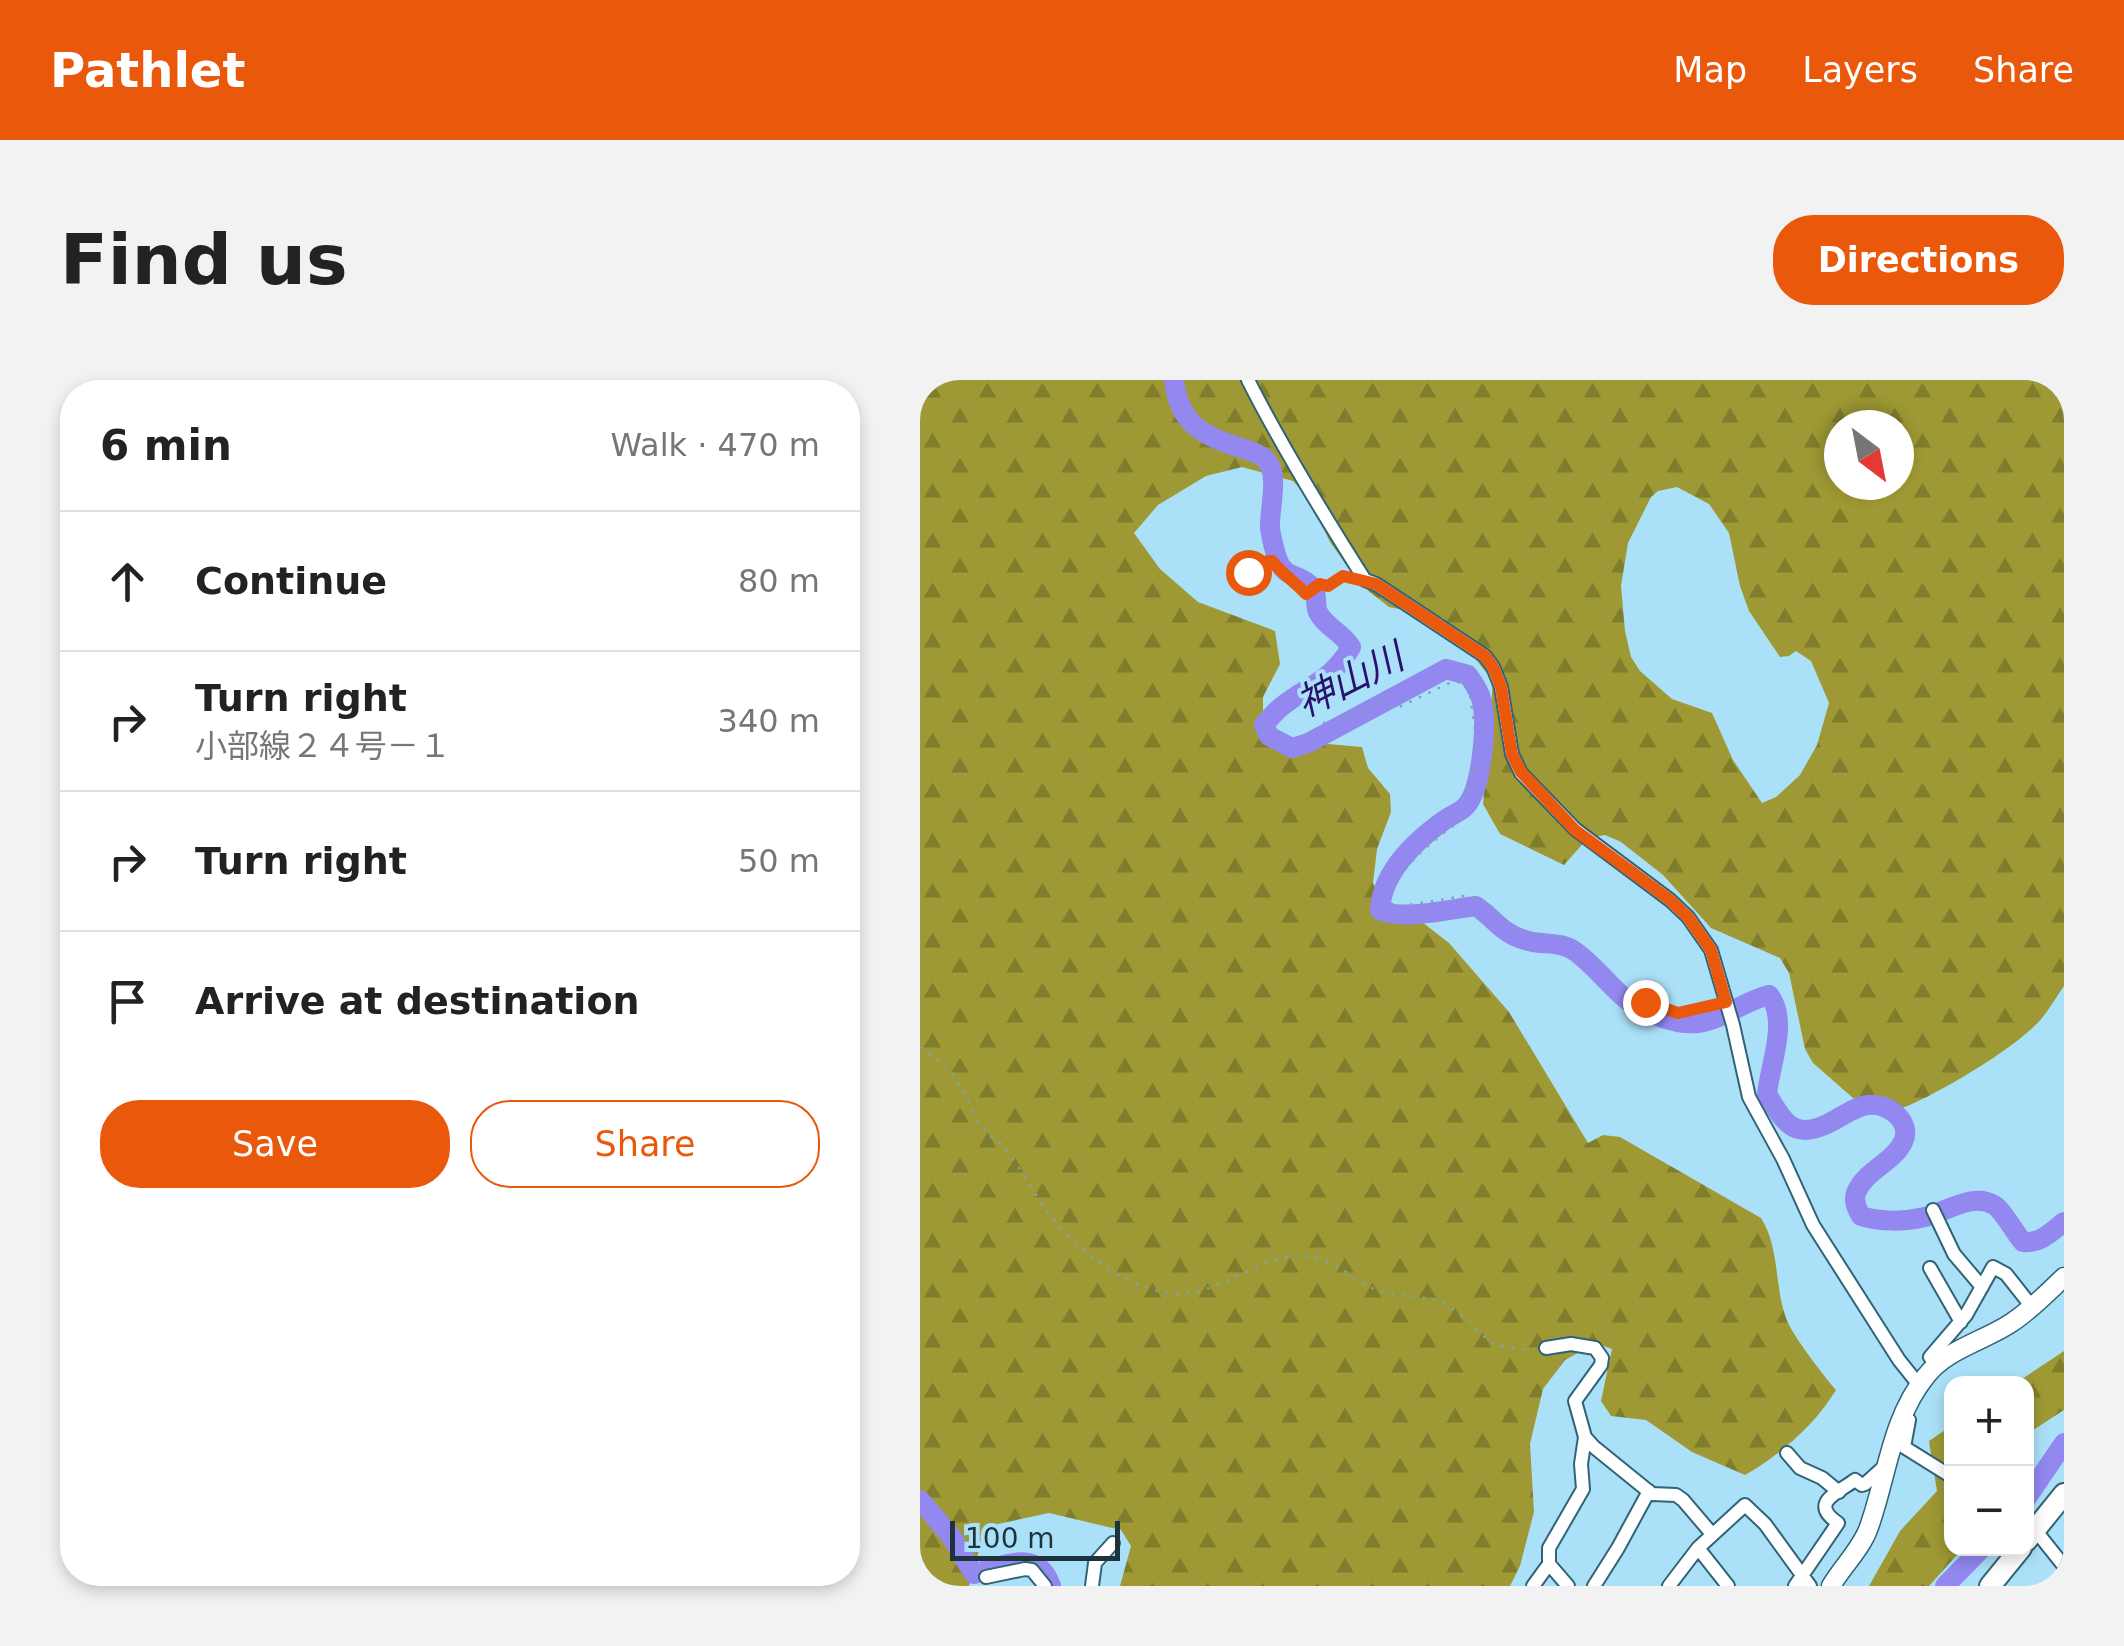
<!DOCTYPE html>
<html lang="en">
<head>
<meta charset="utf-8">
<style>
	body { margin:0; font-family:"DejaVu Sans","Noto Sans JP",sans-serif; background:#f2f2f2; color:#222 }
	.controls { position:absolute; right:30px; bottom:30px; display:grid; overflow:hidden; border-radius:20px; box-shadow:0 5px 15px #0003 }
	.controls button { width:90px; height:90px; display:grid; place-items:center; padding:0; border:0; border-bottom:2px solid #e0e0e0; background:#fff; color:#222; font:50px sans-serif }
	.compass { position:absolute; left:904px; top:30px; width:90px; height:90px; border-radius:50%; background:#fff; box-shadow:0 5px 15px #0003; rotate:148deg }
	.scale { position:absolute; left:30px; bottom:25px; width:170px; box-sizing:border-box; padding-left:10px; border:5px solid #1e343d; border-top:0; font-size:28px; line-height:35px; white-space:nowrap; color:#1e343d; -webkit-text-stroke:8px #abe1f8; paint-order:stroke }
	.stop { position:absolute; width:30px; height:30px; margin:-22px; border:8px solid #ea580c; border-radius:50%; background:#fff }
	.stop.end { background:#ea580c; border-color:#fff; box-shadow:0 2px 10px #0008 }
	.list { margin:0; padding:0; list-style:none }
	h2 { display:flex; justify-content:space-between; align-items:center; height:130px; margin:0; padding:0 40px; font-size:42px }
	h2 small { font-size:32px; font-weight:400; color:#767676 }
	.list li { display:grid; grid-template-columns:65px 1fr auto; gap:30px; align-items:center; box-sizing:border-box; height:140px; padding:0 40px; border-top:2px solid #e0e0e0 }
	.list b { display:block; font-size:38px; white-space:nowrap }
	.list p { margin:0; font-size:32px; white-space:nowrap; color:#767676 }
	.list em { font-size:32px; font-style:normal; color:#767676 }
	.actions { display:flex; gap:20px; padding:30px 40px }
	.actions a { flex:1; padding:22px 0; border:2px solid #ea580c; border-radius:40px; text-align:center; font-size:35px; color:#ea580c }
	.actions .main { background:#ea580c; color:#fff }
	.icon { flex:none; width:55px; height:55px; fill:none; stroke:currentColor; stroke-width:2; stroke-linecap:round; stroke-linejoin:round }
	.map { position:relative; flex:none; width:1144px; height:1206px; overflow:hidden; border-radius:40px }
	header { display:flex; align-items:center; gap:60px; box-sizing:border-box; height:140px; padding:0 50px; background:#ea580c; color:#fff }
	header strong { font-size:48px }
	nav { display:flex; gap:55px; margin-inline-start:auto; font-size:35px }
	.intro { display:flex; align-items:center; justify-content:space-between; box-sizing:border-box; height:240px; padding:0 60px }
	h1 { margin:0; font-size:70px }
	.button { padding:25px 45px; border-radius:40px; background:#ea580c; color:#fff; font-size:35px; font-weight:700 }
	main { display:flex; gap:60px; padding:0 60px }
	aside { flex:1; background:#fff; border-radius:40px; box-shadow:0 5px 15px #0003 }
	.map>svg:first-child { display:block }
</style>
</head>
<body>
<header>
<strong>Pathlet</strong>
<nav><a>Map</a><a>Layers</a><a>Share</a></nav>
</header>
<div class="intro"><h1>Find us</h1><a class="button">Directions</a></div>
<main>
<aside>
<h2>6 min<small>Walk · 470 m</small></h2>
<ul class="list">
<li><svg class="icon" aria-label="ahead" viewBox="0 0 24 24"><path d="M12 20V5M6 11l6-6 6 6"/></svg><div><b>Continue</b></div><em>80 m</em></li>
<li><svg class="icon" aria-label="right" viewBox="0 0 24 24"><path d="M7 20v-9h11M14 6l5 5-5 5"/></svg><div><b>Turn right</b><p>小部線２４号－１</p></div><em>340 m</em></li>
<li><svg class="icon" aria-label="right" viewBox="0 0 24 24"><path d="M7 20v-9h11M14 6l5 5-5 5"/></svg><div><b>Turn right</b></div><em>50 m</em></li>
<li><svg class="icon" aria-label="arrive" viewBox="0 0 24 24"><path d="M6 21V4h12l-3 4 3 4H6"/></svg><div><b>Arrive at destination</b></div></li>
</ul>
<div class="actions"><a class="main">Save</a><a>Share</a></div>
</aside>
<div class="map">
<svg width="1144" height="1206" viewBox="0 0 1144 1206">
	<defs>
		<pattern id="forest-firs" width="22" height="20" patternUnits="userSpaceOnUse" patternTransform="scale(2.5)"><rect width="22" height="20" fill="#9e9934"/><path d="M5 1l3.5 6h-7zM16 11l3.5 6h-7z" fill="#807e2d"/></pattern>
	</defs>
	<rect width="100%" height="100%" fill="#abe1f8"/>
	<path fill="url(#forest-firs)" fill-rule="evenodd" d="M0,0H1144V606C1137,616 1130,628 1122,638C1097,668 1005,723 968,733L933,718L893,683L885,669L869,593L860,578L791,548L743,495L701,462L685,455L668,458L644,485L580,454L563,424L573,301L523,238L469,227L441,205L410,162L388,117L373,101L322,87L286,96L238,125L214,153L240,189L278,222L355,251L360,284L343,317V350L375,361L442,367L448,388L470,414L471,432L457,469L453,503L460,517L471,530L502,542L529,563L589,632L668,763L683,755L700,757L841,838C860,868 854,905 866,938C872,955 903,995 916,1010C894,1046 861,1074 825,1095L772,1072L726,1040L691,1036L681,1021L692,969L676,963L645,980L623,1009L610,1064L614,1132L600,1186L590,1206H200L211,1166L201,1150L129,1133L78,1144L63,1156L49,1206H0ZM919,45H979V105H919ZM757,107L789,124L809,153L820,206L829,231L860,277L869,276L876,271L891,281L909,323L897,365L880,395L856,417L842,423L813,380L792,333L752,319L720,291L711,277L705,251L701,206L708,163L731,117L738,111Z
		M1144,971V1030L1107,1054L1106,1004L1096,1003Z
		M1031,1046L1032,1168L1040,1169L1037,1175L1009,1206H949L980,1151L1017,1111L1009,1061Z"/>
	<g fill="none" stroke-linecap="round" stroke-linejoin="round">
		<path stroke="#9388f0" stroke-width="20" d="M254,0C259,42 280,55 318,67C328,70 339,73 346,80C360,94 349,129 350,148C351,157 354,168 357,178C364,199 379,193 391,206C400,215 393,225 399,234C407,248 423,253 431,267C412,301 388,305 361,327C355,332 349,339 344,345L349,356L372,368L388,363L526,289L548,295C554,304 560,312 562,322C567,345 562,410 545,427C540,432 532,435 526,439C496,460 462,492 460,530C481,541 531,529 556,526C574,538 582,554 605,560C623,566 640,560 656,572C688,596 698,624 740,637C751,641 766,644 778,643C804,639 824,621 849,615C869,640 850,685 847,714C865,744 875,762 913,741C923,736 936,726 948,725C968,722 993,742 983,762C973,783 944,791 936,813C933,821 937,829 941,836C960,842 984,842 1005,837C1026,832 1053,812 1074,825C1082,829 1095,853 1103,862C1120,864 1131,852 1144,842
			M1106,1119L1144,1063
			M0,1120L31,1156L54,1194C83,1186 118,1167 131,1206
			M1025,1206L1062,1168"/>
		<defs>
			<path id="street" d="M328,0C363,69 403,134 445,200L456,204L565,276L573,287L581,307L592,374L601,393L655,449L750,520L768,537L791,570L813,645L829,717L863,779L893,845L979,980L999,1005
				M1013,830L1034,874L1062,907
				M1010,888L1041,942
				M626,968L651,964L675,968L682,978L681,985L655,1021L665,1057L674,1067L732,1114L756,1115L763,1120L792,1154
				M1016,986L1010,977L1046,935L1073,887L1086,894L1112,927
				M984,1038L989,1040L984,1067L1032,1097
				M867,1073L880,1088L902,1098L919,1112
				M1107,1153L1120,1156L1144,1186
				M778,1168L808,1206
				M66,1197L105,1189L112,1190L125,1206
				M172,1206L175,1183L193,1163
				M613,1206L629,1184
				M648,1206L629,1184V1168L663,1109L661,1084L665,1057
				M674,1206L698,1168L729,1111
				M749,1206L778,1168L825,1125L845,1144L890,1206
				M875,1206L918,1143C889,1123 916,1114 935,1100L942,1105L945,1104L966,1085"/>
			<path id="secondary" d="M911,1206C922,1187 942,1168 949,1147C967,1097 971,1039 1006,996C1027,969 1064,961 1091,943C1111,930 1127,913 1144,897"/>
			<path id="primary" d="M1106,1161L1144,1114
				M1070,1206L1101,1168"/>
		</defs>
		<use href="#street" stroke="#306377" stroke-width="16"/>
		<use href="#secondary" stroke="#306377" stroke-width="21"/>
		<use href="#primary" stroke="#306377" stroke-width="24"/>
		<path stroke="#7aa5b7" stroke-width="2.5" stroke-dasharray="2.5 8" stroke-linecap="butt" d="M308,184L319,200L342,182L351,181C362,194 375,202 386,214L401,204L408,207L423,196L428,197
			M397,312L388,324V333C396,341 403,344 413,344L459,321L477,328L534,301L544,304L549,309L556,357L551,405L541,425L540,441C511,462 486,482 468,514L470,522L475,527L544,516L560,519L570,525L594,550L652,560L661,566L707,610L725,622L759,633L794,626
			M0,667C13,676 25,683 34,696C45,713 52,734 64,749C68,755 76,759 81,764C97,783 110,806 124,827C151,864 192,899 238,911C299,927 341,863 397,878C418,883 436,902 457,910C480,918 508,913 530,927C568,951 559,971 613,969"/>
		<use href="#street" stroke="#fff" stroke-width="12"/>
		<use href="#secondary" stroke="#fff" stroke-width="18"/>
		<use href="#primary" stroke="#fff" stroke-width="20"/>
	</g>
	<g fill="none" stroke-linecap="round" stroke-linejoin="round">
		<path stroke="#ea580c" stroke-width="12" d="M328,192L342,182L352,181C362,194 375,202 386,214L400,204L408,206L423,196L456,204L565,276L573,287L581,307L592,374L601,392L655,450L750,520L768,537L791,570L806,622L758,633L725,622"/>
	</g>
	<g text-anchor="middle" stroke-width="8" stroke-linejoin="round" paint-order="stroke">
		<g font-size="38" font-style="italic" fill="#2b106d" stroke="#abe1f8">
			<text transform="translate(430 300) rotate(-27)" y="13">神山川</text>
		</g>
	</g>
</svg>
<div class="controls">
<button>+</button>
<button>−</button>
</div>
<svg class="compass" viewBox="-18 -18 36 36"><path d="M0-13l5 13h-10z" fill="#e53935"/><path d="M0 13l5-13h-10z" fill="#767676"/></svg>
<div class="scale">100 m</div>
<div class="stop" style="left:328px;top:192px"></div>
<div class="stop end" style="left:725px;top:622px"></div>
</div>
</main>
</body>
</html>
